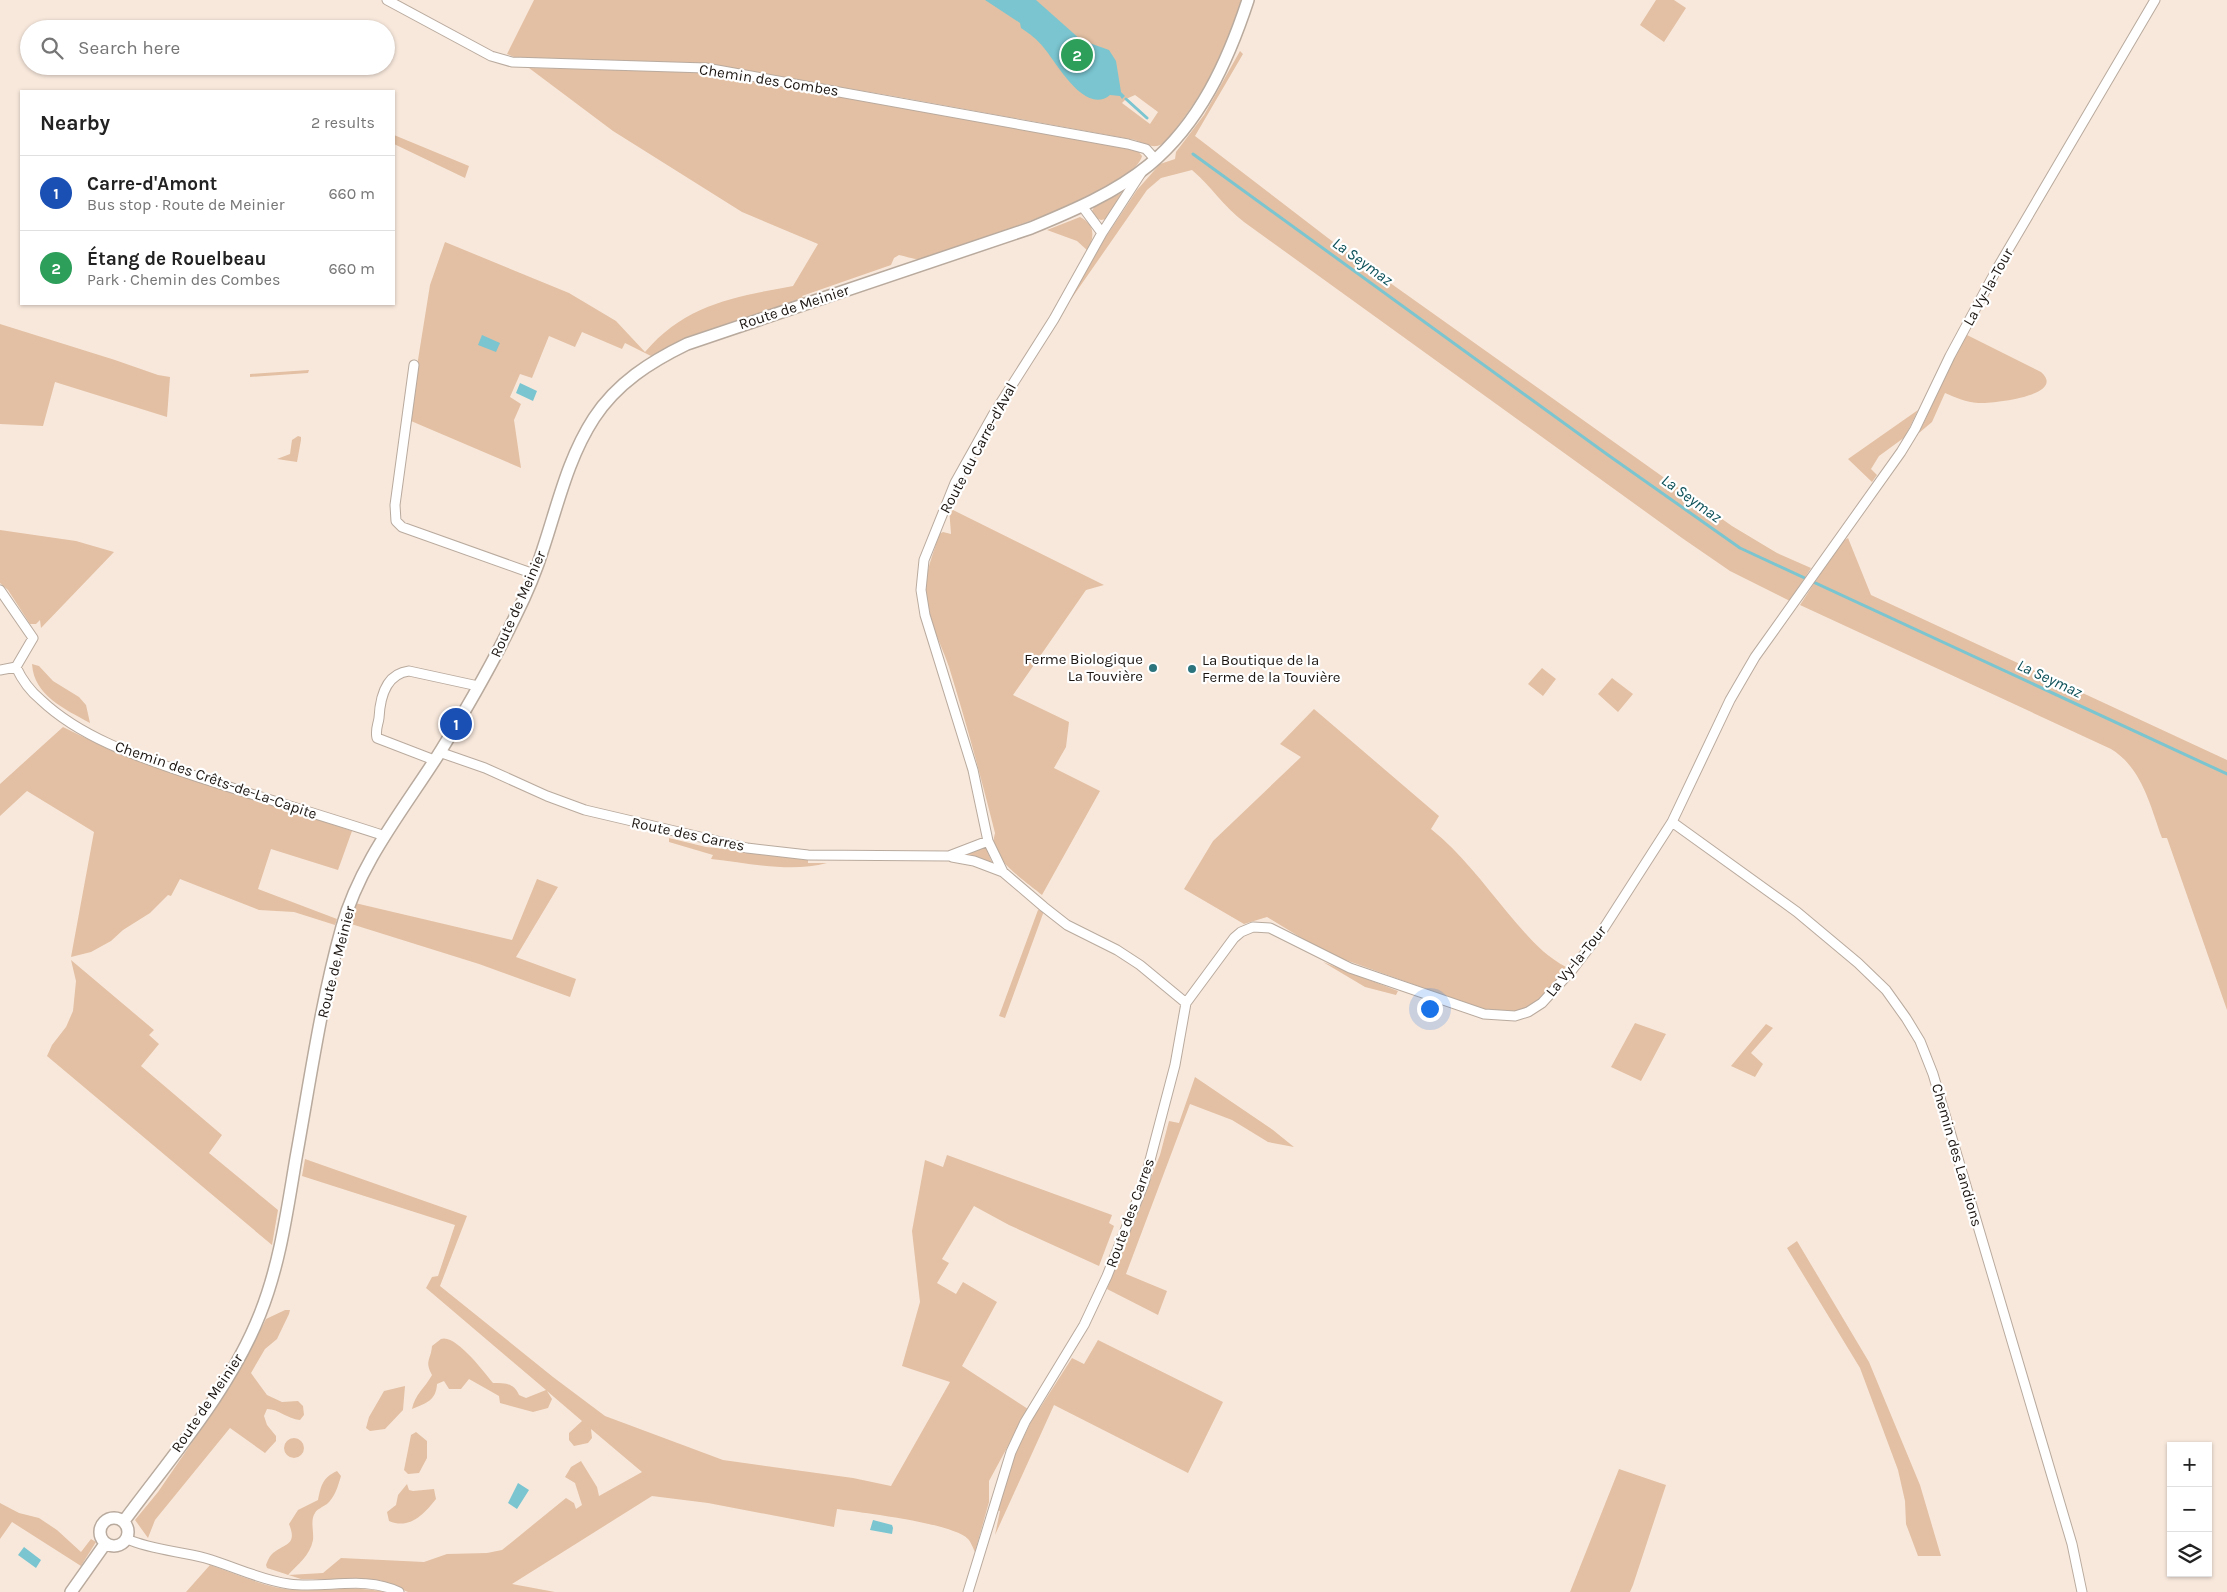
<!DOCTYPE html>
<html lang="en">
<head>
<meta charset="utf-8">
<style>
	body { margin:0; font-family:Karla,sans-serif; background:#f6f6f6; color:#222 }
	.controls { position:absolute; right:15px; bottom:15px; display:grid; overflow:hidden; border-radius:0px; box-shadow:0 1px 4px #0004 }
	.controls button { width:45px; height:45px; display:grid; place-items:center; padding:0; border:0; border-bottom:1px solid #e0e0e0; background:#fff; color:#222; font:25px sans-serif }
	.you { position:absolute; left:1429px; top:1008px; width:18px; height:18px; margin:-12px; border:4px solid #fff; border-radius:50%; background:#1a73e8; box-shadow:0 0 0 8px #1a73e833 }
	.badge { display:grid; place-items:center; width:32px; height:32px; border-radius:50%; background:#2b737d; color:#fff; font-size:16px; font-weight:700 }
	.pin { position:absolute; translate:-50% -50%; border:2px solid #fff; box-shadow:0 1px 5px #0006 }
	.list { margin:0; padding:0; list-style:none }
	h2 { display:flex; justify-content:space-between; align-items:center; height:65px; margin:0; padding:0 20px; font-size:21px }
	h2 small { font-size:16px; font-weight:400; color:#767676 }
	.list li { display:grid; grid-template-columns:32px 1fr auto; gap:15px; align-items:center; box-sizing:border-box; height:75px; padding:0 20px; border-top:1px solid #e0e0e0 }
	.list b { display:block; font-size:19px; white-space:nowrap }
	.list p { margin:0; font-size:16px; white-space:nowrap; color:#767676 }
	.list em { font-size:16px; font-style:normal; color:#767676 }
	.icon { flex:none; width:28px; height:28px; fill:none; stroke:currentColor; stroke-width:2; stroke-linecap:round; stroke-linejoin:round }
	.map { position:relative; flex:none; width:2227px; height:1592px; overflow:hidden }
	.search { position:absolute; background:#fff; box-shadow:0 1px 4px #0004; left:20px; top:20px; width:375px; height:55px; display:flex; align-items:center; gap:12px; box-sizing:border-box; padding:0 18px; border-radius:28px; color:#767676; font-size:19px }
	.panel { position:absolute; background:#fff; box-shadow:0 1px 4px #0004; left:20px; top:90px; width:375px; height:215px; border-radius:0px }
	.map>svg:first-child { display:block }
</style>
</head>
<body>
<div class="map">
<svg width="2227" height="1592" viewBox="0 0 2227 1592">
	<rect width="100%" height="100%" fill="#f8e8dc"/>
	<path fill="#e3c0a3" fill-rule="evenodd" d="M534,0H1242C1228,48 1207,88 1177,127C1172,134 1166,144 1157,146C1150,147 1142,143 1135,140L893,96L703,64L519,59L507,54ZM1135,95L1158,112L1150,124L1122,103L1126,99Z
		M1656,0H1674L1686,8L1664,42L1640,25Z
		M1240,51L1243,54L1195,136L1341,248L1732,526L1777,553L1811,568L1790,601L1730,571L1682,538L1244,222C1224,207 1211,186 1192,170L1161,178L1147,190L1067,305L1105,238L1137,190L1160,164L1175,159L1176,152L1204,115Z
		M529,68L701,71L1124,146L1138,151L1142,156C1134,189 994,234 961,245C949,250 934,258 921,259C915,260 905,256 899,255L894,258L891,265L802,296L803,298L687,338L651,356L625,343L622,349L582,332L575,347L549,336L532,378L520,374L510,397L521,404L514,420L521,468L411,421L417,366L430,285L445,242L569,293L616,321L645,352C686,304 734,297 793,286L818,244L742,212L613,131Z
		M394,135L469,166L465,178L394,144Z
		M1121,193L1122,195L1106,219L1101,220L1096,218L1092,211L1094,207Z
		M1080,217C1096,225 1094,237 1088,251L1077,241L1047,230Z
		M0,324L115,360L158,375L170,377L167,417L55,382L43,426L0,424Z
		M1967,335L2041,372C2068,396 1990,404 1978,403C1966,402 1956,398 1945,393L1932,422L1919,433L1956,354Z
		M309,370L308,373L250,377V374Z
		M1918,410L1905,437L1879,456L1871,469L1877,475L1872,482L1848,459Z
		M298,436L301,437V440L297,462L277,459L290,454L292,440Z
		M949,508L1104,585L1086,590L1013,695L1069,722L1066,747L1054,768L1100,791L1042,895C1028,883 998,864 994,845C993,842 994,837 995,833C981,777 966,722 949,667C941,643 927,619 925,594C924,574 934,553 939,534L943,532L951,534Z
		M0,530L76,541L114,552L41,628L40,620L36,624H30L8,590L0,583Z
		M1848,538L1871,595L2227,760V1010L2167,838H2162C2150,805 2142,768 2111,749L1800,605L1841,542Z
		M32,664L39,666L53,681L79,697L86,705L90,723C65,709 34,696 32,664Z
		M1542,668L1556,679L1543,696L1528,684Z
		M1612,678L1633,694L1618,712L1598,694Z
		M1314,709L1439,816L1431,829C1461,853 1483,883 1507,912C1525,933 1541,954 1566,967C1554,988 1532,1014 1504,1013C1498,1013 1491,1011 1485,1010L1326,953L1267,917L1244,924L1184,889L1213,841L1301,757L1280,744Z
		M63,727L110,750L352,831L338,870L271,849L258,889L337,919L335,925L294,912L259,910L180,879L171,896L168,895L150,913L123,930L111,941L91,952L71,957L94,832L27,791L0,816V784Z
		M669,838L706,847L808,858V863H827C791,873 748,863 711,859L713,855L669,842Z
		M985,845L992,863L964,854Z
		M537,879L558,887L516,957L576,979L570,997L479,964L348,923L355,903L512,940Z
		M1038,910L1044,911L1005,1018L999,1016Z
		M71,960L154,1030L149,1035L159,1044L141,1066L222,1135L209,1153L278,1210L272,1245L47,1056L52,1045L66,1027L73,1011L76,981Z
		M1323,962L1398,991L1396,995L1365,987Z
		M1635,1023L1666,1034L1641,1081L1611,1067Z
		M1766,1024L1773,1028L1751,1053L1763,1064L1755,1077L1731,1066Z
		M1195,1077L1273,1130L1294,1147L1268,1142L1232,1120L1190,1104L1126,1274L1167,1291L1158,1315L1107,1289L1160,1155L1169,1121L1179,1123Z
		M947,1155L1112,1215L1109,1223L1114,1226L1099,1266L1009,1225L974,1206L942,1259L949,1263L937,1283L956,1294L963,1282L997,1302L962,1366L1028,1409L989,1481V1502L975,1552C973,1548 971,1542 968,1539C953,1523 863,1513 837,1509L834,1527L708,1503L652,1496L512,1584L555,1592H408L380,1580L301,1579L267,1568L266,1565C267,1562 269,1557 272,1554C284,1543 298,1546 289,1524L298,1510L318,1500C321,1486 322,1478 337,1471L341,1476C338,1486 335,1497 327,1504C323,1507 317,1509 315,1513C310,1520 314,1532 313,1540C310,1556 297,1565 288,1575L323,1573L341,1558L424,1562L447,1554L487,1553L502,1550L566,1498L574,1503L576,1509L582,1505L575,1483L565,1477L571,1467L581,1461L597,1487L599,1496L642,1472L591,1429L592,1438L588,1443L574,1446L569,1440V1433L582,1421L547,1391L552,1399L548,1408L533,1412L500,1403L499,1396L469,1379L461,1389H449L444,1381L437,1384C436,1401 426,1403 412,1409C415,1394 425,1388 432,1375C424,1361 431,1360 432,1346C435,1344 438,1341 441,1339C455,1333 485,1373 493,1383C505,1383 514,1383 519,1395L526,1398L546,1390L426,1288L432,1277L438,1276L455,1225L302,1176L305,1159L467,1216L440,1286L553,1377L605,1416L723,1460L853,1478L891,1486L950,1382L902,1366L920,1302L912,1231L925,1160L943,1167Z
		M1797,1241L1869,1362L1920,1485L1941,1556H1918L1906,1524L1905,1501L1898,1470L1860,1368L1787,1248Z
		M285,1310H290L289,1314L277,1339L265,1349L251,1373L267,1395L282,1402L298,1401L303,1406L304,1415L300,1420C287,1419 279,1409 267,1409L264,1416L267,1425L276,1436V1441L265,1453L230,1428L155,1520L148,1538L135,1520L158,1492L217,1406L242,1366L266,1319Z
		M1098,1340L1223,1402L1188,1473L1054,1405L995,1535L1000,1511L997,1510L1012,1460L1038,1408H1040L1072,1358L1084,1364Z
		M405,1386L403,1410L385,1429L370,1431L366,1428L369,1417L384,1391Z
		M416,1432L427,1441V1458L419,1473L408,1474L404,1470L411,1435Z
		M284 1448a10 10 0 1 1 20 0a10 10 0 1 1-20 0Z
		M1619,1469L1666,1485L1633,1585L1630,1592H1570Z
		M407,1484L409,1490L413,1491L434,1489L436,1499C424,1514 410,1530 389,1521L387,1512L396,1505L398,1495Z
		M0,1503L19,1513L39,1518L57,1530L81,1552L91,1539L96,1542L81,1566L12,1522L0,1539Z
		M210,1565C237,1574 266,1588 295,1590C325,1592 355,1585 385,1592H186Z"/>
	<path fill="#7ac5d0" d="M985,0H1036L1081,40L1109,50L1116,61L1121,92L1125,96L1122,99L1120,96L1110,95C1085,116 1056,62 1044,48C1037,39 1030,34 1021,28L1020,23Z
		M482,335L500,343L496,352L478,345Z
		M520,383L537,391L533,401L516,393Z
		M518,1483L529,1490L517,1509L508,1503Z
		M873,1520L892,1525L893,1528L892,1534L870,1530Z
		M24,1547L41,1560L36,1568L18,1555Z"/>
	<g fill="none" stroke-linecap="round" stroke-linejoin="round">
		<path stroke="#7ac5d0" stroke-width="3" d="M1126,99L1147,118
			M1193,154L1608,455L1740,548L2227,774"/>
		<defs>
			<path id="street" d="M387,0L491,56L512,62L706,68L1128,144L1146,149L1155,159
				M1082,206L1102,233
				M414,365L395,505L396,521L402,527L534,574
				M0,590L33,638L16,667C22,680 30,691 41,700C80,737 136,756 186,773C252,795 318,814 385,836
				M0,670L16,667
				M439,752L485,768L547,796L585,810L747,848L808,855L949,856L988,841L1003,872L1044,907L1067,925L1117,950L1140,965L1186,1003
				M434,760L377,738C375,730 378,725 379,718C380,698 385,674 409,671L478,686
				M1672,822L1797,912L1858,963L1886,990L1906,1018L1920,1041L1933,1074L2072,1544L2082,1592
				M988,841L973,770L925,615L921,590L924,560L955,483L993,415L1054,319L1102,233L1141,173
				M952,857L974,861L1003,872
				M127,1539C152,1550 179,1551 205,1558C233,1566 260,1580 289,1584C325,1589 365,1575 399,1592
				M968,1592L1011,1452L1025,1422L1084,1325L1107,1276L1144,1183L1175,1065L1186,1003L1234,938L1241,932L1253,927L1270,928L1350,968L1484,1014L1515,1016L1528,1012L1542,1003L1572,970L1602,931L1672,822L1730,700L1755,657L1901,452L1915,429L1950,356L1998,267L2155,0"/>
			<path id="secondary" d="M100 1532a14 14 0 1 1 28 0a14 14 0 1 1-28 0Z
				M124,1521C172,1456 230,1390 260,1314C280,1264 287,1211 296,1158C310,1081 321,1002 342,927C360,862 404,809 440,752C467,708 493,663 515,617C526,595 536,572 543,549C558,504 568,458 594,418C617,383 650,362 687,344L1031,228C1072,211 1115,193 1149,165C1200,123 1228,61 1248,0
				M71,1592L105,1544"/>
		</defs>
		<use href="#street" stroke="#b9aa9e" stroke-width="11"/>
		<use href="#secondary" stroke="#b9aa9e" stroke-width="14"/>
		<use href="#street" stroke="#fff" stroke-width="9"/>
		<use href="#secondary" stroke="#fff" stroke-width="11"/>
	</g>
	<g fill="#2b737d" stroke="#fff" stroke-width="2">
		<circle cx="1153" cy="668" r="5"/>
		<circle cx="1192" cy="669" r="5"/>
	</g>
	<g text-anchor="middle" stroke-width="4.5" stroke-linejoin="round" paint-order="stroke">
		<g font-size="15" fill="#1b1511" stroke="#fff">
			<text transform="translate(769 80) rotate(9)" y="5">Chemin des Combes</text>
			<text transform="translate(1988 287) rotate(-61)" y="5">La Vy-la-Tour</text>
			<text transform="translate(794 307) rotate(-18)" y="5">Route de Meinier</text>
			<text transform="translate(978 448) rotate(-62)" y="5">Route du Carre-d'Aval</text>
			<text transform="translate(518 604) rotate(-66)" y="5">Route de Meinier</text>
			<text transform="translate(216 780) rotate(19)" y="5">Chemin des Crêts-de-La-Capite</text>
			<text transform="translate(688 834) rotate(12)" y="5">Route des Carres</text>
			<text transform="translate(1576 961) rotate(-51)" y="5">La Vy-la-Tour</text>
			<text transform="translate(336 962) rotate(-76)" y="5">Route de Meinier</text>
			<text transform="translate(1957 1155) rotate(74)" y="5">Chemin des Landions</text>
			<text transform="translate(1130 1213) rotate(-70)" y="5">Route des Carres</text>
			<text transform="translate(207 1403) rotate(-56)" y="5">Route de Meinier</text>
		</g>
		<g font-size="15" fill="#1b1511" stroke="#fff" text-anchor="end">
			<text x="1143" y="664">Ferme Biologique<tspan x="1143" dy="17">La Touvière</tspan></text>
			<text x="1202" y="665" text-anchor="start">La Boutique de la<tspan x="1202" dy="17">Ferme de la Touvière</tspan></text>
		</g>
		<g font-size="16" font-style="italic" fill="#0d5159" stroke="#fff">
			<text transform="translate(1363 261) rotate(36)" y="6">La Seymaz</text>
			<text transform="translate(1692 498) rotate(36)" y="6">La Seymaz</text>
			<text transform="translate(2050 678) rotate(25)" y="6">La Seymaz</text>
		</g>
	</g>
</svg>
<div class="controls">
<button>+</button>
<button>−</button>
<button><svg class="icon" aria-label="layers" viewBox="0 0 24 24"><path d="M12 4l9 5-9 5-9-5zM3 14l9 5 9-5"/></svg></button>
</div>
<div class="you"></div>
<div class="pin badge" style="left:456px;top:724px;background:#1a4fb4">1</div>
<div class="pin badge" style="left:1077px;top:55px;background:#2e9e5b">2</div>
<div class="search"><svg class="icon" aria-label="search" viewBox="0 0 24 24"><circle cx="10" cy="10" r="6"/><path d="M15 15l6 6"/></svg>Search here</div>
<section class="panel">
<h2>Nearby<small>2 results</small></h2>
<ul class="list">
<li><span class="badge" style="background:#1a4fb4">1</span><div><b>Carre-d'Amont</b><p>Bus stop · Route de Meinier</p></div><em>660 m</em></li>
<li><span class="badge" style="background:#2e9e5b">2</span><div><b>Étang de Rouelbeau</b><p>Park · Chemin des Combes</p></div><em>660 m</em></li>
</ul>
</section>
</div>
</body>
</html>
